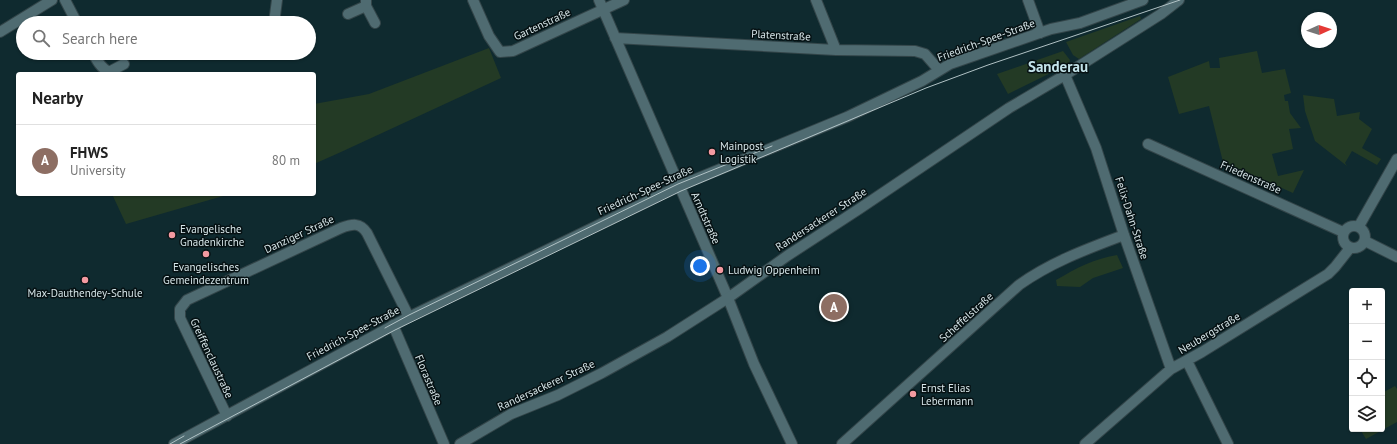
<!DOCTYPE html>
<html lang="en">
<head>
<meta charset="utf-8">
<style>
	body { margin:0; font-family:"PT Sans",sans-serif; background:#f6f6f6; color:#222 }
	.controls { position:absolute; right:12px; bottom:12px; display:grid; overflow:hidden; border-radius:4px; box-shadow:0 1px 3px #0004 }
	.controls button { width:36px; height:36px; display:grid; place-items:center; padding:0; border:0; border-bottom:1px solid #e0e0e0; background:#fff; color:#222; font:20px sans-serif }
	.compass { position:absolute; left:1301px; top:12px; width:36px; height:36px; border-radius:50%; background:#fff; box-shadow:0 1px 3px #0004; rotate:87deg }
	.you { position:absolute; left:700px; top:266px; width:14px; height:14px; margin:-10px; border:3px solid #fff; border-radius:50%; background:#1a73e8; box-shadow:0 0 0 6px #1a73e833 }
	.badge { display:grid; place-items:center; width:26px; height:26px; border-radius:50%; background:#111827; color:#fff; font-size:13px; font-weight:700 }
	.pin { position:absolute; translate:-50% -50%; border:2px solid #fff; box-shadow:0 1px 4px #0006 }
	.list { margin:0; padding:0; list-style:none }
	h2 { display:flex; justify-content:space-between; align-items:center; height:52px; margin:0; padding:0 16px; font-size:17px }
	h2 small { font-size:13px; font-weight:400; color:#767676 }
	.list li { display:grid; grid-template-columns:26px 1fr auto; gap:12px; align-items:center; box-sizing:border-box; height:72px; padding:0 16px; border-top:1px solid #e0e0e0 }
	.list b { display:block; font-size:15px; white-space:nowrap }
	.list p { margin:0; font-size:13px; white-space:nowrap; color:#767676 }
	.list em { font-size:13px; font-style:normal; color:#767676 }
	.icon { flex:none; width:22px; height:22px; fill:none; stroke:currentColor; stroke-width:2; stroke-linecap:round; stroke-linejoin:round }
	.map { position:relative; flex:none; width:1397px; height:444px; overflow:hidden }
	.search { position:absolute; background:#fff; box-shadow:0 1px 3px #0004; left:16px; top:16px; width:300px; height:44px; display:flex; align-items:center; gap:10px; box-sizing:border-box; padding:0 14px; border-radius:22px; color:#767676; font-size:15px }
	.panel { position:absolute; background:#fff; box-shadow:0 1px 3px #0004; left:16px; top:72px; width:300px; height:124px; border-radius:4px }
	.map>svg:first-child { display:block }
</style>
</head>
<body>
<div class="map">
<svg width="1397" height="444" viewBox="0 0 1397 444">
	<rect width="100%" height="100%" fill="#0f2a2f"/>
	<path fill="#233a25" d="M1140,16L1141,19L1079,59L1073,55L1066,42Z
		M489,48L501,78L341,152L314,164V104L369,94Z
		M1063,51L1070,60L1069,64L1008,94L997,74Z
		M1257,51L1262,73L1285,69L1291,93L1284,95L1285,101H1288L1290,113L1301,128L1289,129L1293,149L1272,154L1278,176L1304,170L1293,193L1223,162L1209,106L1179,114L1168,77L1209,61L1210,68H1220L1219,58Z
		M1303,95L1334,99L1337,116L1360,112L1359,119L1372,129L1362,148L1381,159L1377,165L1352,151L1345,163L1347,166L1315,141L1305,111Z
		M112,194H230L126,224Z
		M1117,255L1123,268L1093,278L1080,287L1057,286L1056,280C1077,268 1093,259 1117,255Z
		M1395,386L1397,389V422L1366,439L1360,429H1382V393Z"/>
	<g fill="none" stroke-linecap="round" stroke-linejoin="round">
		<defs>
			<path id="minor" d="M65,0L77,23
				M366,0V6L375,23
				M473,0L489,36L500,52L513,51L624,0
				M599,0L728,298L754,364L792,444
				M816,0L836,50
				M1028,0L1040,33
				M348,14L366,6
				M274,23L277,0
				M0,32L52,0
				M615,38L836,50L915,51L925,54L939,70
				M93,53C97,61 101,68 109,72L124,64
				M1065,75L1096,148L1124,235L1171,369
				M1148,144L1343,232
				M1343 237a11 11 0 1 1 22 0a11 11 0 1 1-22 0Z
				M1359,226L1397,159
				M1365,241L1397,257
				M393,325L444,444
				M1187,361L1228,444
				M227,416L180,318V309L187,300L341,228C352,224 360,222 367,233L409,317
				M842,444L1019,285C1051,262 1087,249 1124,235
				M1085,444L1171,369L1202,352L1328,274L1335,267L1350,248"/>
			<path id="tertiary" d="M174,444L409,317L679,186L847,117L922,81L950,64L1051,29L1080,23L1143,0
				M460,444L511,414L558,395L602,373L667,337L728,298L787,256L859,209L1009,108L1065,75L1161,14L1179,0"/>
		</defs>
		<use href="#minor" stroke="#334549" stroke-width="12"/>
		<use href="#tertiary" stroke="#334549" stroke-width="12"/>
		<use href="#minor" stroke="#4f6b71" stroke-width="10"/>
		<use href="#tertiary" stroke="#4f6b71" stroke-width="10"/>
		<path stroke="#b1c2c5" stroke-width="1" d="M385,328L409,315L678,184L772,146
			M170,444L184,436
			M180,444L395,330L681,191L926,88L988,65L1180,0"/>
	</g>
	<g fill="#f49aa1" stroke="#061113" stroke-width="1.5">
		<circle cx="712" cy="152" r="4"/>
		<circle cx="172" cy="235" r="4"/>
		<circle cx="206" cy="254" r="4"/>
		<circle cx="720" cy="270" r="4"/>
		<circle cx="85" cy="280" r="4"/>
		<circle cx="913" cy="394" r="4"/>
	</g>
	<g text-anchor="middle" stroke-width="3" stroke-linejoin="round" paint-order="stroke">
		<g font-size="11" fill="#d6e5e8" stroke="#061113">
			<text transform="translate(542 24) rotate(-25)" y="4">Gartenstraße</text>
			<text transform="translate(781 35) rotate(3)" y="4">Platenstraße</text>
			<text transform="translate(986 40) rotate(-20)" y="4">Friedrich-Spee-Straße</text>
			<text transform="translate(1251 177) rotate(24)" y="4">Friedenstraße</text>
			<text transform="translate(645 190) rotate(-25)" y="4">Friedrich-Spee-Straße</text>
			<text transform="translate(706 218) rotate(66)" y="4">Arndtstraße</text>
			<text transform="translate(1132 218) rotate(72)" y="4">Felix-Dahn-Straße</text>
			<text transform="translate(821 219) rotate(-33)" y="4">Randersackerer Straße</text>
			<text transform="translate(299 234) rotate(-25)" y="4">Danziger Straße</text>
			<text transform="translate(966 317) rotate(-42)" y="4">Scheffelstraße</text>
			<text transform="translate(353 333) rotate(-28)" y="4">Friedrich-Spee-Straße</text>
			<text transform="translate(1209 333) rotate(-31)" y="4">Neubergstraße</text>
			<text transform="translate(212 358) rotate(65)" y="4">Greiffenclaustraße</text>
			<text transform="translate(429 380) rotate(67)" y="4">Florastraße</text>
			<text transform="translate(546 385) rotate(-25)" y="4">Randersackerer Straße</text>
		</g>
		<g font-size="11" fill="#d6e5e8" stroke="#061113" text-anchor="start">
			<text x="720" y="150">Mainpost<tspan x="720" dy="13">Logistik</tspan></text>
			<text x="180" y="233">Evangelische<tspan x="180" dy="13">Gnadenkirche</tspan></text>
			<text x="206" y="271" text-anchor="middle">Evangelisches<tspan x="206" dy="13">Gemeindezentrum</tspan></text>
			<text x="728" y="274">Ludwig Oppenheim</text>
			<text x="85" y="297" text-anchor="middle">Max-Dauthendey-Schule</text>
			<text x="921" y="392">Ernst Elias<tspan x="921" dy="13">Lebermann</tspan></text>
		</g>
		<g font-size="15" font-weight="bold" fill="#c4e4ea" stroke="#061113">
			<text x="1058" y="72">Sanderau</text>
		</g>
	</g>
</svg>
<div class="controls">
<button>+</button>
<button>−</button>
<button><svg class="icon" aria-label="locate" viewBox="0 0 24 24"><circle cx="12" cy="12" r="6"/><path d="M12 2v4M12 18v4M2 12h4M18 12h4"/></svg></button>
<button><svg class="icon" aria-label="layers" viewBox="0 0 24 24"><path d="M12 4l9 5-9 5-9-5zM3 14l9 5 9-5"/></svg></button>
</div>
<svg class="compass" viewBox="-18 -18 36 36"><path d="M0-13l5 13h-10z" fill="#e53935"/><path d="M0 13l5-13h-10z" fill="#767676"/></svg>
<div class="you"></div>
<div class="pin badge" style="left:834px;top:307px;background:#8d6e63">A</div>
<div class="search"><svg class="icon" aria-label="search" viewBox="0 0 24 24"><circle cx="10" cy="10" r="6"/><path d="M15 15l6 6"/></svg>Search here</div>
<section class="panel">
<h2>Nearby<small></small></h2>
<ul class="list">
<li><span class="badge" style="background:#8d6e63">A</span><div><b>FHWS</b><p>University</p></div><em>80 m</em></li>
</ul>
</section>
</div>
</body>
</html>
